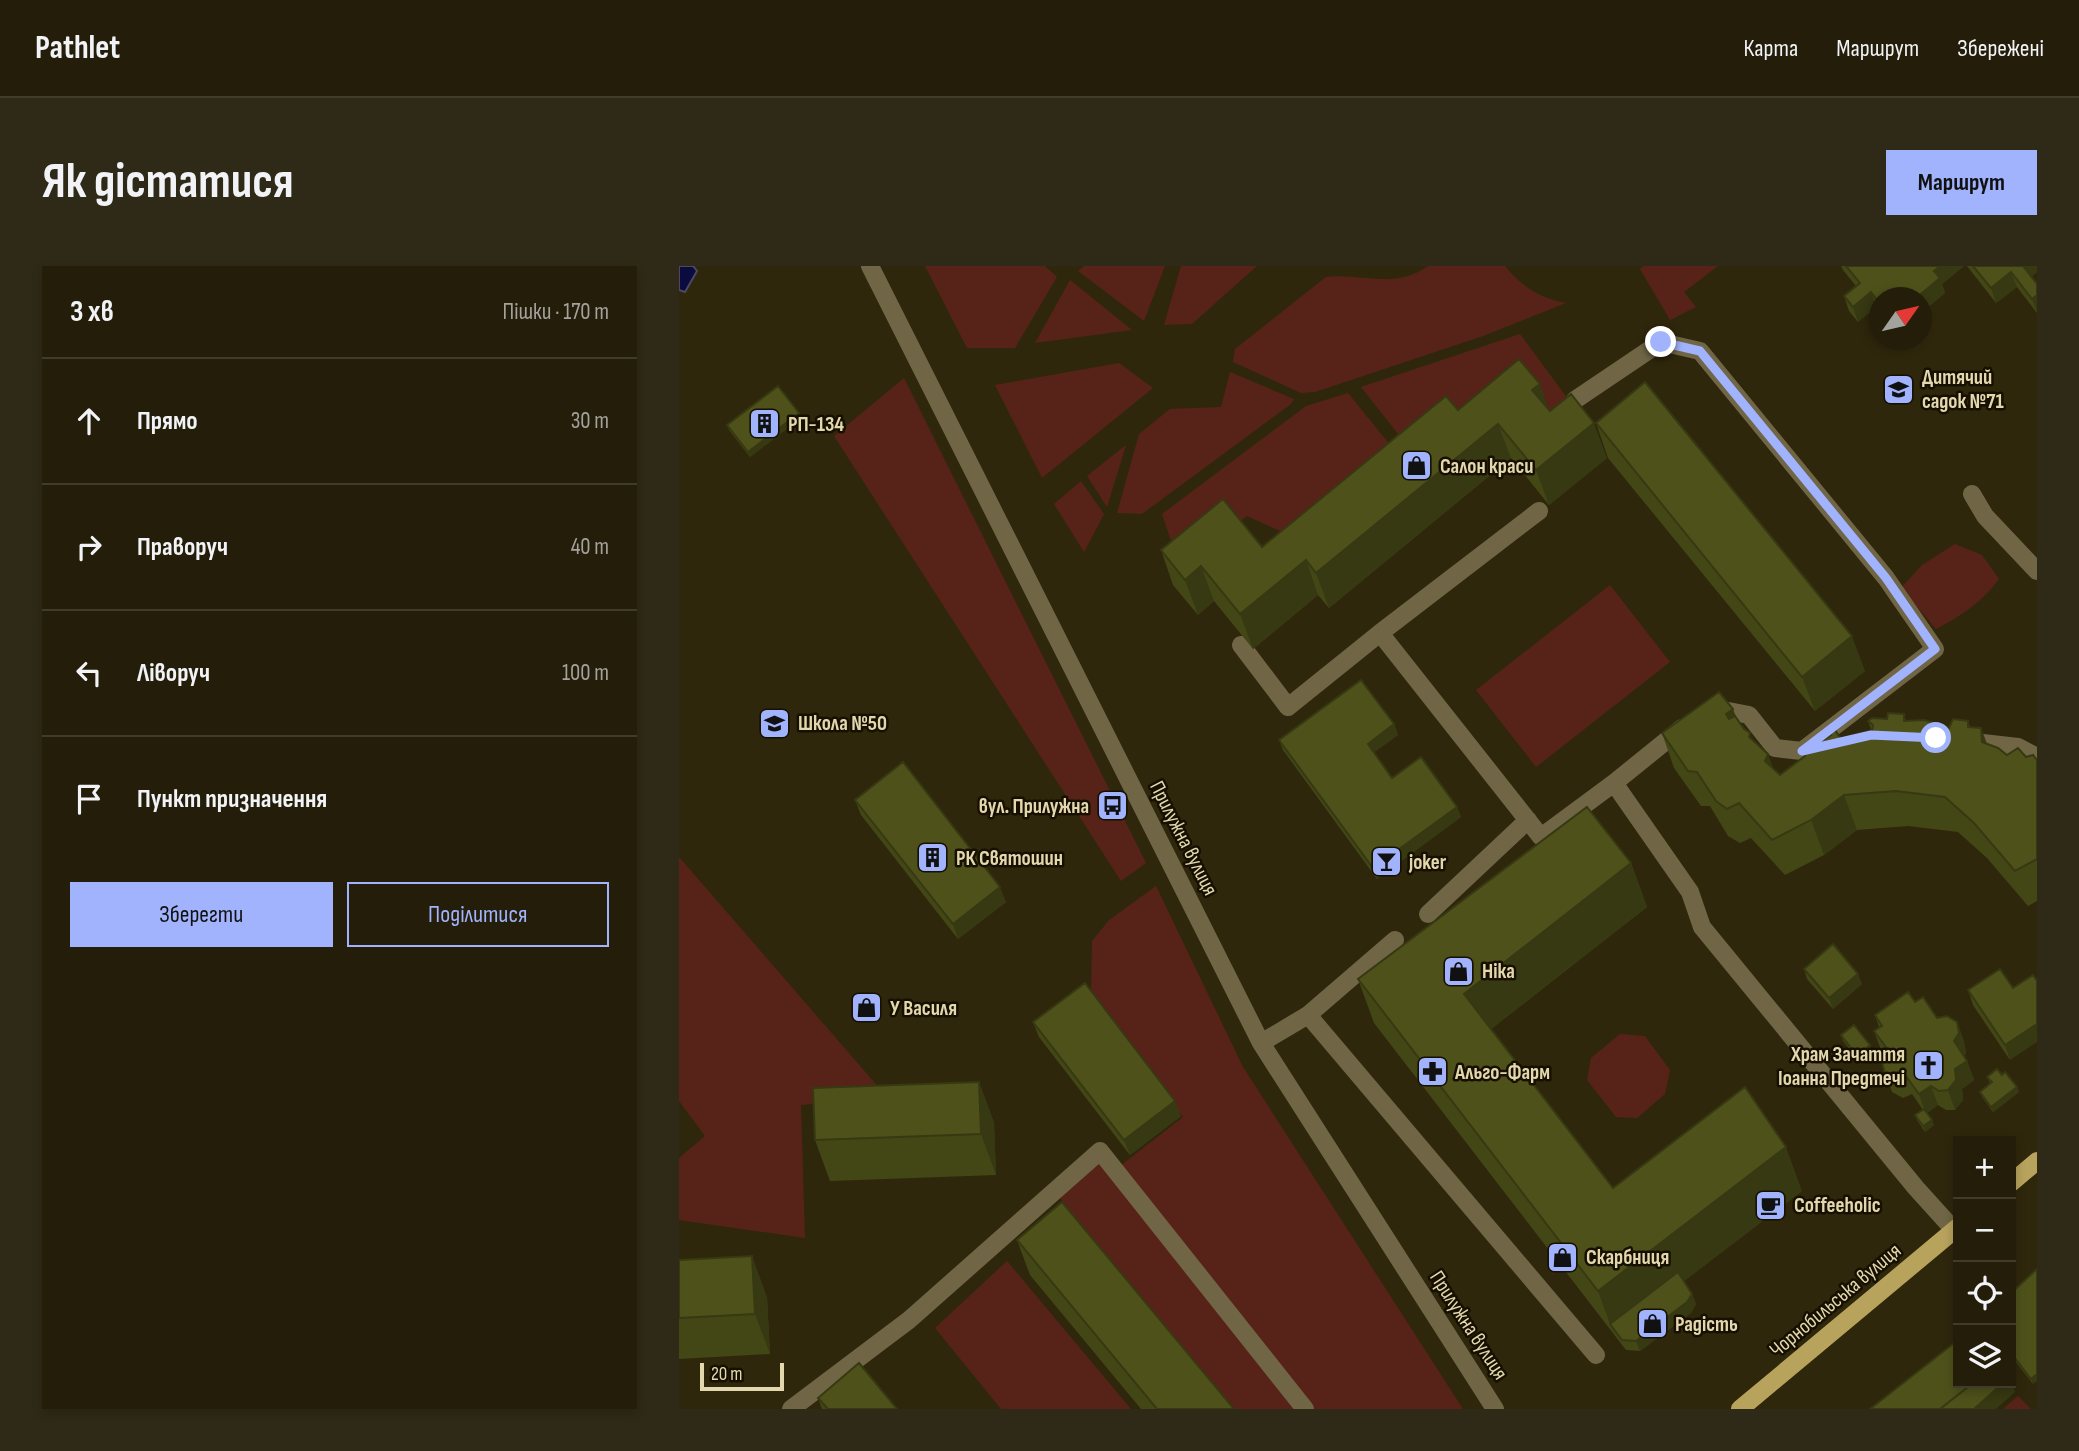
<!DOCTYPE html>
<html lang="uk">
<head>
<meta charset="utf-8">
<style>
	body { margin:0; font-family:"Sofia Sans Condensed",sans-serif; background:#2f2a17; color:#f1f3f6 }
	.controls { position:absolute; right:21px; bottom:21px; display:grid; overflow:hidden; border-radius:0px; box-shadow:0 4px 10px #0003 }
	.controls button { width:63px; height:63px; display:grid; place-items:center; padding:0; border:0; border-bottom:2px solid #403b2a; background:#231d09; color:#f1f3f6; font:35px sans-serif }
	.compass { position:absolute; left:1190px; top:21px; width:63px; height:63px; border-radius:50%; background:#231d09; box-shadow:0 4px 10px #0003; rotate:56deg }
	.scale { position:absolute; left:21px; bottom:18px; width:84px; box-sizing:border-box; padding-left:7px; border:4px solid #e3d7ae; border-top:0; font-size:19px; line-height:24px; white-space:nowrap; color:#e3d7ae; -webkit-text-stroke:5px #171000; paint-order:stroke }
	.stop { position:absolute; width:21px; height:21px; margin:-16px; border:5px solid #a1b3fd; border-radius:50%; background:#fff }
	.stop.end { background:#a1b3fd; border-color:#fff; box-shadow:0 2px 7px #0008 }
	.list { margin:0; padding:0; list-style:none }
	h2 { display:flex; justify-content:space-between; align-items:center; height:91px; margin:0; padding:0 28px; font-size:30px }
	h2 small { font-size:23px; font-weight:400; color:#a3a29c }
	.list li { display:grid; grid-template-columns:46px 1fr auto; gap:21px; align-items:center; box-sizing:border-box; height:126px; padding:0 28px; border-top:2px solid #403b2a }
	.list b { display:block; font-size:26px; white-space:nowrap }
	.list em { font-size:23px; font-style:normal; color:#a3a29c }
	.actions { display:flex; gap:14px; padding:21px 28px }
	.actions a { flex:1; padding:16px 0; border:2px solid #a1b3fd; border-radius:0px; text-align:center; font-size:24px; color:#a1b3fd }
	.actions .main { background:#a1b3fd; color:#111 }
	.icon { flex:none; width:38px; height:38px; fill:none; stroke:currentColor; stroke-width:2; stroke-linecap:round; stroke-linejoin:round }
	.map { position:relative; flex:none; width:1358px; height:1143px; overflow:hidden; border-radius:0px }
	header { display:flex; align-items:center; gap:42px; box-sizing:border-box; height:98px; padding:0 35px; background:#231d09; border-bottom:2px solid #403b2a }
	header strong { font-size:33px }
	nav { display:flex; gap:38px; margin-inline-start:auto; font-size:24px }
	.intro { display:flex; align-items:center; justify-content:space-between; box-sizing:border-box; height:168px; padding:0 42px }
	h1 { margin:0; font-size:49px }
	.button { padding:18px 32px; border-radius:0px; background:#a1b3fd; color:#111; font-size:24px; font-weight:700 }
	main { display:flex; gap:42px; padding:0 42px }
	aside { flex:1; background:#231d09; border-radius:0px; box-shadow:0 4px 10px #0003 }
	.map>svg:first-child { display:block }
</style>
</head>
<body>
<header>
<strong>Pathlet</strong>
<nav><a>Карта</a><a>Маршрут</a><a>Збережені</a></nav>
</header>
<div class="intro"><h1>Як дістатися</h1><a class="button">Маршрут</a></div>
<main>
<aside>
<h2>3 хв<small>Пішки · 170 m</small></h2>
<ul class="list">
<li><svg class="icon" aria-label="ahead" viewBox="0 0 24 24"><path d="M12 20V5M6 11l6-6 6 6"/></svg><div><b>Прямо</b></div><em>30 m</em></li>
<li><svg class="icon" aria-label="right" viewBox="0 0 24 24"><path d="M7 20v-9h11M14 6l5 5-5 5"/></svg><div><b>Праворуч</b></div><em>40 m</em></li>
<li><svg class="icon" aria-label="left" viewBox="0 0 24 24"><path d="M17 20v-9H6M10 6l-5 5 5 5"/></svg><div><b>Ліворуч</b></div><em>100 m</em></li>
<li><svg class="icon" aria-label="arrive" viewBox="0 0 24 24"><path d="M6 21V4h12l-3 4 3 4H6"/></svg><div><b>Пункт призначення</b></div></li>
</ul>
<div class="actions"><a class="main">Зберегти</a><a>Поділитися</a></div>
</aside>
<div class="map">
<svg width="1358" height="1143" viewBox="0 0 1358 1143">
	<rect width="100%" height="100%" fill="#2f270c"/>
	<path fill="#572318" d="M246,0H366L378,11L336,82H288Z
		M405,0H486L465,55L399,5Z
		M502,0H578L513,58L485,59Z
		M749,0H826C843,21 861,32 887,37L804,70L636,126L622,127L554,96L556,83L647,11C683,7 716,24 749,0Z
		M964,0H1039L1005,26L1017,41L991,54L961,3Z
		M391,14L453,64L356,77Z
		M841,68L892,137L875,151L739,193L682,121Z
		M440,97L474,122L363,212L316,119Z
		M551,106L615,133L612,138L463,248L438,247L460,168L491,143L542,141Z
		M225,112L467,597L442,615L155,170Z
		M669,127L725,196L630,278L568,250L509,294L491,272L483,248L627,140Z
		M447,179L428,241L408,210Z
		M402,215L425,248L405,286L375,238Z
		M1276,278L1303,289L1320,313C1303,336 1282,350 1257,363L1222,322L1243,299Z
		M931,319L991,396L857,501L797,424Z
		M0,591L208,831L122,839L126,972L0,954V892L26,870L0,835Z
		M477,620L564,801L784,1143H635L441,900L504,851L412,728L413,675L430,654Z
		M941,768L966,770L991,804L986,828L958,852L937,851L908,814L912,792Z
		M421,892L619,1143H546L405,970L380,930Z
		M328,995L452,1143H322L256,1062Z
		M1339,1130L1352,1143H1324Z"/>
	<path fill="#0b0b40" stroke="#4c4861" stroke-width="2" d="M0,0H14L18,5L6,26L0,24Z"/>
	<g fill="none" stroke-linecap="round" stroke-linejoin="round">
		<path stroke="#706645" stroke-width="18" d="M191,0L582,777L816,1143
			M896,134L982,76L1021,85L1207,312L1256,383L1123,485L1096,482L1070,449L1034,442
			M1293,228L1306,250L1358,305
			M701,367L860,245
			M562,379L609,441L701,367L862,571L935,517L1011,626L1023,661L1237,922L1275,964
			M1286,475L1339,481L1358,491
			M935,517L1003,462
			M749,648L849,554
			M629,749L716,674
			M582,777L629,749L917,1089
			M112,1143L230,1054L421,885L626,1143"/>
		<path stroke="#b8a35d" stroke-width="18" d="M1332,917L1358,895
			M1061,1143L1279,961"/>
	</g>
	<path fill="#434716" d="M1162,0H1285L1263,18L1266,27L1242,47V32H1200V45L1197,41L1179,56L1170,45L1165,30L1177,20L1164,4Z
		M1288,0H1358V6L1352,11L1358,18V47L1338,21L1317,37Z
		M779,144H870L928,192L870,239L832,192L650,342L639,329L574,383L535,335L519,349L494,319L482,284L583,281Z
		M122,152L71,191L50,164L48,159Z
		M917,157L1186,405L1136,445L929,192Z
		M1225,448L1227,455L1270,462L1289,455L1291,461L1308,478L1328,489L1347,491L1358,494V635L1349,640L1308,592L1279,566L1229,560L1178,564L1145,589L1106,609L1072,572L1061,577L1049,570L1031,540H1022L995,502L983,467L1058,452L1094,502L1101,509L1151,470L1150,466L1165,477L1193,466L1189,455L1208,453Z
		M715,458L719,469L695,486L713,512L778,541L782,551L698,613L604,484L600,474Z
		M176,534L327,636L279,673L182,549Z
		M952,597L968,641L812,763L934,922L1123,925L1005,1015L1013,1028L1017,1038L1012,1047L961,1085L947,1084L695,757L679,713Z
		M1125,703L1183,718L1154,743L1128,713Z
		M1321,703L1331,794L1294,739L1289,724Z
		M1236,736L1258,752L1278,756L1285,776L1287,787L1285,790L1288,795L1295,814L1283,823L1284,834L1276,844H1267L1259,839L1248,847L1255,859L1246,866L1238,854L1236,849L1244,844L1233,828L1224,832L1213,826L1203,797L1207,790L1202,784L1195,765L1200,761L1196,749Z
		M354,756L502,850L451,889L360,771Z
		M1162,769L1191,779L1193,784L1180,795L1164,775Z
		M1323,809L1338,821L1340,826L1314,846L1303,831L1301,826L1311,817L1308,811Z
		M300,816L315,857L317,909L151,915L136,874Z
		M338,974L555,1143H462L351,1009Z
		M0,994L88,1031L91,1088L0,1093Z
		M1332,1027L1354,1118L1332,1090Z
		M139,1132L218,1143H143Z"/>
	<path fill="#373912" d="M1261,0H1285L1263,18L1266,27L1242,47V32H1237L1255,5Z
		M1343,0H1358V6L1348,14Z
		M1332,6L1338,21L1317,37L1312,22Z
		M1192,26L1197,41L1179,56L1174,41Z
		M1358,29V46L1353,33Z
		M861,118L873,153L853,124Z
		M120,147L122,152L71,191L69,186Z
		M915,157L928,192L870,239L857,204Z
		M819,158L832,192L650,342L637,307Z
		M627,294L639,329L574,383L561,348Z
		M522,300L535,335L519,349L506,314Z
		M1173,370L1186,405L1136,445L1123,411Z
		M1054,443L1067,477L1047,448Z
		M715,458L719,469L693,488L689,478Z
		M1302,462L1315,496L1303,476Z
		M1089,488L1102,523L1086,495Z
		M1165,529L1178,564L1145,589L1132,554Z
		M778,541L782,551L698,613L694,602Z
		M952,597L968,641L801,771L785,728Z
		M321,621L327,636L279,673L274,658Z
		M1179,708L1183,718L1154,743L1150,732Z
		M1278,756L1285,776L1287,787L1282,795L1275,775Z
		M1358,758V776L1331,794L1326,779Z
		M1191,779L1193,784L1180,795L1178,790Z
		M1288,795L1295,814L1283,823L1284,834L1276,844L1269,824L1276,803Z
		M300,816L315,857L317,909L302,868Z
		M1252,820L1259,839L1247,848L1240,828Z
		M1338,821L1340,826L1314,846L1312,841Z
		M496,835L502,850L451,889L445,874Z
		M1253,854L1255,859L1246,866L1244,860Z
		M1107,881L1123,925L937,1067L931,1058L919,1025Z
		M73,990L88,1031L91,1088L76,1048Z
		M1013,1028L1017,1038L1012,1047L961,1085L957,1075Z
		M1358,1108V1115L1354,1118L1352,1113Z
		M1332,1113L1336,1126L1317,1143H1295L1324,1117H1332Z"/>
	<path fill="#4e521a" stroke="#373912" stroke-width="2" d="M1167,0H1261L1255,5L1261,12L1237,32H1200V37L1192,26L1174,41L1165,30L1181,17Z
		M1294,0H1344L1358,18V29L1353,33L1332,6L1312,22Z
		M840,93L861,118L853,124L871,145L892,128L915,157L857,204L819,158L637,307L627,294L561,348L522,300L506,314L482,284L544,233L583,281L767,130L779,144Z
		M966,116L1173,370L1123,411L917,157Z
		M99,120L120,147L69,186L48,159Z
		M682,414L715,458L689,478L713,512L742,491L778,541L694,602L600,474Z
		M1040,426L1054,443L1047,448L1050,453L1056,450L1065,463L1071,467L1070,471L1089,488L1086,495L1101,509L1126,490L1130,478L1142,469L1146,473L1152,469L1150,466L1156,464L1165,477L1193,466L1194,459L1189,455L1193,452L1208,453L1209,447L1225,448V455L1246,454L1270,462L1274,453L1289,455V461L1302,462L1303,476L1319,482L1328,489L1339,482L1347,491L1354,489L1358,494V593L1336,605L1295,557L1266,531L1217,525L1165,529L1132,554L1093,574L1060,537L1048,543L1037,535L1018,506L1009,505L983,467Z
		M224,496L321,621L274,658L176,534Z
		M908,541L952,597L785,728L934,922L1066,821L1107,881L919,1025L679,713Z
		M1154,678L1179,708L1150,732L1125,703Z
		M1321,703L1334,722L1354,709L1358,715V758L1326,779L1289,724Z
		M406,717L496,835L445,874L354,756Z
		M1229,726L1236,736L1244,731L1258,752L1268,750L1278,756L1280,767L1275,775L1288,795L1276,803L1277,814L1269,824L1260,825L1252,820L1240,828L1226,809L1217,812L1206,807L1203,797L1210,785L1195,765L1203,760L1196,749Z
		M1175,759L1191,779L1178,790L1162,769Z
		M1318,803L1323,809L1326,806L1338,821L1312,841L1301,826L1313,816L1308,811Z
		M300,816L302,868L136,874L134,822Z
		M1245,843L1253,854L1244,860L1236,849Z
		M383,936L555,1143H478L338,974Z
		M73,990L76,1048L0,1052V994Z
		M1358,1003V1108L1352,1113L1332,1087V1027Z
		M999,1006L1013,1028L1008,1036L957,1075L943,1074L931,1058Z
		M1279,1074V1117H1294L1261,1143H1191Z
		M180,1097L218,1143H149L139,1132Z
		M1294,1117H1324L1295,1143H1261Z"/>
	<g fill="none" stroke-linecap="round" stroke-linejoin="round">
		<path stroke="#a1b3fd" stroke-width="9" d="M982,76L1021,85L1207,312L1256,383L1123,485L1192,469L1257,472"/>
	</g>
	<defs>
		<symbol id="school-square" viewBox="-11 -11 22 22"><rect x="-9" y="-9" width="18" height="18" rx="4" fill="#a1b3fd" stroke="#171000"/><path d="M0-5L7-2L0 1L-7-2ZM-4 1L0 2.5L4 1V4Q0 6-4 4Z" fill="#111"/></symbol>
		<symbol id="building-square" viewBox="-11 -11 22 22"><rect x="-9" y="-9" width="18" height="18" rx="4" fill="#a1b3fd" stroke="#171000"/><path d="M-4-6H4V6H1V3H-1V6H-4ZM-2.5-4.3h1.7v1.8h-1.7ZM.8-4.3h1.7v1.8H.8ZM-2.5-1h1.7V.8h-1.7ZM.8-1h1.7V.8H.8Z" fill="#111"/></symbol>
		<symbol id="shop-square" viewBox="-11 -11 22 22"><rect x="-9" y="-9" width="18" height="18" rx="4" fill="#a1b3fd" stroke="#171000"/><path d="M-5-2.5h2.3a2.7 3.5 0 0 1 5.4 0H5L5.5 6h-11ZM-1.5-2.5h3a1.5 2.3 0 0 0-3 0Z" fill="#111"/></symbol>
		<symbol id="bus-square" viewBox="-11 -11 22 22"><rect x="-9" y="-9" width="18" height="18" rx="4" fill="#a1b3fd" stroke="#171000"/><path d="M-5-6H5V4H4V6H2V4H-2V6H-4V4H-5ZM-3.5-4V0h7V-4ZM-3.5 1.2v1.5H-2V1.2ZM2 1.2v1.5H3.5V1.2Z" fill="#111"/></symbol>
		<symbol id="bar-square" viewBox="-11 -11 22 22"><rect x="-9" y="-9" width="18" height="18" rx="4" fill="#a1b3fd" stroke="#171000"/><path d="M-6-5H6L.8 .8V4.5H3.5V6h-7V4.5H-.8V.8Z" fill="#111"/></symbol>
		<symbol id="church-square" viewBox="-11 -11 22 22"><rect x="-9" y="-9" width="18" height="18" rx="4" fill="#a1b3fd" stroke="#171000"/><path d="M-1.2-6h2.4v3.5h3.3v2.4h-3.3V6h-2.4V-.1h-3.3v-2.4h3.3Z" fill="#111"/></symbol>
		<symbol id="pharmacy-square" viewBox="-11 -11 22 22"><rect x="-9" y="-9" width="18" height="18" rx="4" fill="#a1b3fd" stroke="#171000"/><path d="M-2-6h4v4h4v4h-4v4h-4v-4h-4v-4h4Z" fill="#111"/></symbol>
		<symbol id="cafe-square" viewBox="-11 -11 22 22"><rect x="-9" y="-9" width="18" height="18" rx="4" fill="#a1b3fd" stroke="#171000"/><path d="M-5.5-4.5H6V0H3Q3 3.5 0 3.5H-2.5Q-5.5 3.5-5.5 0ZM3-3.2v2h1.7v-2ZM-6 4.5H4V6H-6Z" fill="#111"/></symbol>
	</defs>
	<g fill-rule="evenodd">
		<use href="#school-square" x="1202" y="106" width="35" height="35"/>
		<use href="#building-square" x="68" y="140" width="35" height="35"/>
		<use href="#shop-square" x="720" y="182" width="35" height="35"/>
		<use href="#school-square" x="78" y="440" width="35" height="35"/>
		<use href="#bus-square" x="416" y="522" width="35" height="35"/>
		<use href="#building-square" x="236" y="574" width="35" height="35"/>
		<use href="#bar-square" x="690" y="578" width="35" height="35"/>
		<use href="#shop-square" x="762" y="688" width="35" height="35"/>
		<use href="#shop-square" x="170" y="724" width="35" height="35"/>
		<use href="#church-square" x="1232" y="782" width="35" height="35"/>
		<use href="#pharmacy-square" x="736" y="788" width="35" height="35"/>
		<use href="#cafe-square" x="1074" y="922" width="35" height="35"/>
		<use href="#shop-square" x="866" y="974" width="35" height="35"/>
		<use href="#shop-square" x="956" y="1040" width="35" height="35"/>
	</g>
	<g text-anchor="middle" stroke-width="5" stroke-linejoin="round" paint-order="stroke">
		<g font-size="21" font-weight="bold" fill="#e3d7ae" stroke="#171000" text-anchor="start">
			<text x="1243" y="118">Дитячий<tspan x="1243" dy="24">садок №71</tspan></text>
			<text x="109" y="165">РП-134</text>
			<text x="761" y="207">Салон краси</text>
			<text x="119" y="464">Школа №50</text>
			<text x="410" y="547" text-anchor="end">вул. Прилужна</text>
			<text x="277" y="599">РК Святошин</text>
			<text x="730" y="603">joker</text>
			<text x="803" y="712">Ніка</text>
			<text x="211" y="749">У Василя</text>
			<text x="1226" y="795" text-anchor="end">Храм Зачаття<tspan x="1226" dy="24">Іоанна Предтечі</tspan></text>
			<text x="776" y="813">Альго-Фарм</text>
			<text x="1115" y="946">Coffeeholic</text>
			<text x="907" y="998">Скарбниця</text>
			<text x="996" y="1065">Радість</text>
		</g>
		<g font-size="21" fill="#e3d7ae" stroke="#171000">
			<text transform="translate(505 572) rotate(63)" y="7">Прилужна вулиця</text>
			<text transform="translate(1156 1034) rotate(-40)" y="7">Чорнобильська вулиця</text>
			<text transform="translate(790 1059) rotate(57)" y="7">Прилужна вулиця</text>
		</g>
	</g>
</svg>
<div class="controls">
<button>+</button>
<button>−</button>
<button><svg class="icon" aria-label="locate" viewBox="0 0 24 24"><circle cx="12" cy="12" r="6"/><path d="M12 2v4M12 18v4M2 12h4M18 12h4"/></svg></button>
<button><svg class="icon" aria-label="layers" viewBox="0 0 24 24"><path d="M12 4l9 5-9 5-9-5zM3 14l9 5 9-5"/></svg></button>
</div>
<svg class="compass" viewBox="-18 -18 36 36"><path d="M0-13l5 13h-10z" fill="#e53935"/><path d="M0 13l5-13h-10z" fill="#a3a29c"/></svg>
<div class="scale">20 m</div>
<div class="stop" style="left:1257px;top:472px"></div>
<div class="stop end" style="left:982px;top:76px"></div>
</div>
</main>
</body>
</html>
